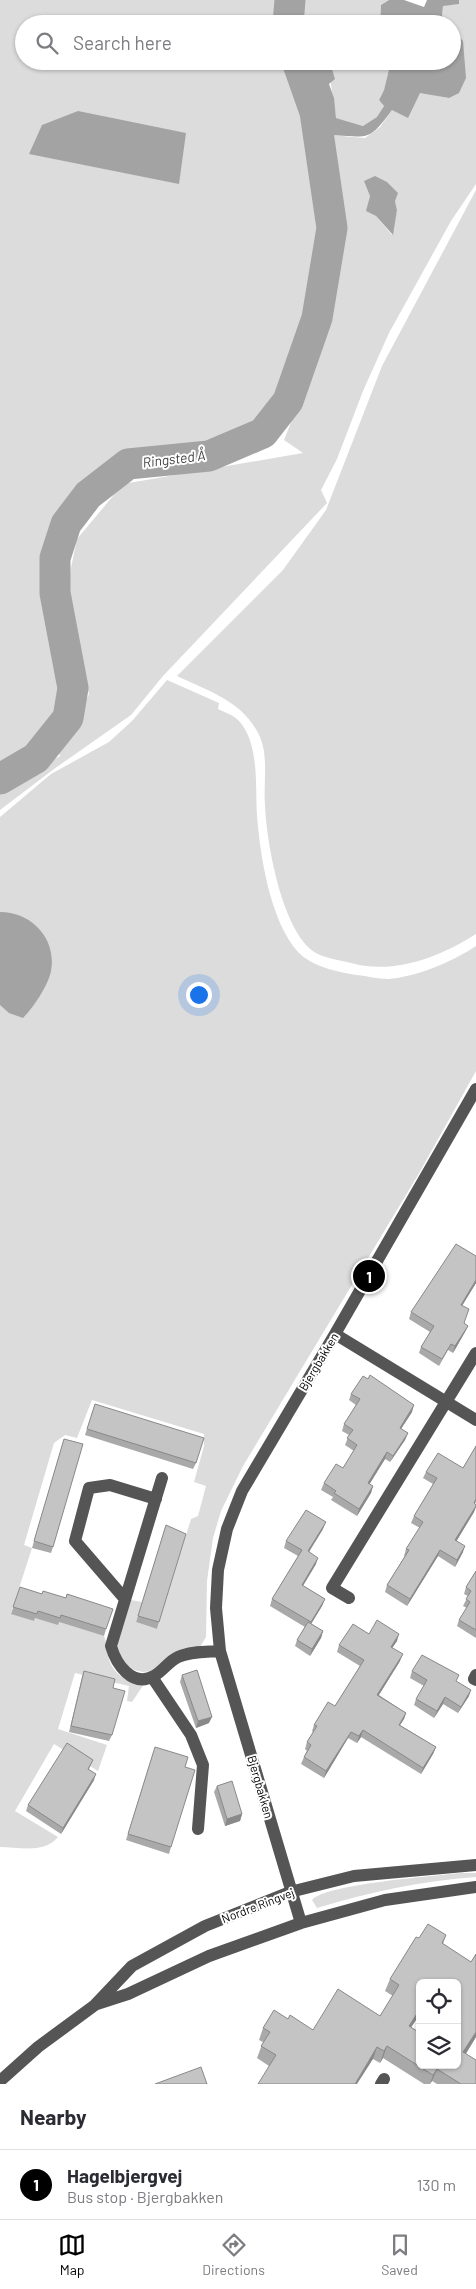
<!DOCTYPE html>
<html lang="en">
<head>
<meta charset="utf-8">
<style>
	body { margin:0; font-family:Barlow,sans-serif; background:#f2f2f3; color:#2b2b33 }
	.controls { position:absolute; right:15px; bottom:15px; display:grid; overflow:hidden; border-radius:8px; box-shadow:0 1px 4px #0004 }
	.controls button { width:45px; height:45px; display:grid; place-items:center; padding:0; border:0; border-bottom:1px solid #e1e1e2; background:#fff; color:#2b2b33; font:25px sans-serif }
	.you { position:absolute; left:198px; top:994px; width:18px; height:18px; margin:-12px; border:4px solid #fff; border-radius:50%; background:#1a73e8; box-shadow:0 0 0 8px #1a73e833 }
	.badge { display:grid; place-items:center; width:32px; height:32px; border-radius:50%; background:#000; color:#fff; font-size:16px; font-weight:700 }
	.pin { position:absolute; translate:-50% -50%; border:2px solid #fff; box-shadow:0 1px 5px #0006 }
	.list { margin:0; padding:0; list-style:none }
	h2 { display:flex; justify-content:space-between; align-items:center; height:65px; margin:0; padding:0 20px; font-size:21px }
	h2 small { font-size:16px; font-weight:400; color:#7c7c81 }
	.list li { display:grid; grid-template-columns:32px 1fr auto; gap:15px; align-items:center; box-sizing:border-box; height:70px; padding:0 20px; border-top:1px solid #e1e1e2 }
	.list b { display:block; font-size:19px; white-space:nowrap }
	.list p { margin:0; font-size:16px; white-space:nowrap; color:#7c7c81 }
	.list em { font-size:16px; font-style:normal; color:#7c7c81 }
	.icon { flex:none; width:28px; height:28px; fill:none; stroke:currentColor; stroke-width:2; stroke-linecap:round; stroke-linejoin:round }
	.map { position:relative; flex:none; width:476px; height:2084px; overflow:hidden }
	.search { position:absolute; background:#fff; box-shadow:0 1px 4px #0004; left:15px; right:15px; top:15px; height:55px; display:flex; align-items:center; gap:12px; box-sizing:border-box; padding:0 18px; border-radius:28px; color:#7c7c81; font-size:19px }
	.sheet { height:135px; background:#fff }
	nav { display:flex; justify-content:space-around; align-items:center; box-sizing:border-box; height:70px; border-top:1px solid #e1e1e2; background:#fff; font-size:14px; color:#7c7c81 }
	nav a { display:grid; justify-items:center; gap:2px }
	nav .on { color:#000 }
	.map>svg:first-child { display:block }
</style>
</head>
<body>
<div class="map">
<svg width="476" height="2084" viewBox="0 0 476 2084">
	<rect width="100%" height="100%" fill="#fff"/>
	<path fill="#dcdcdc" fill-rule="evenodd" d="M0,0H277L278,24H24V61H283L302,114L316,184L317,244L306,303L280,384L263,414L246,433L195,448L128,457L102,475L62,512L45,554V616L63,684V713L44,740L9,767L0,770Z
		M301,0H389L381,5L380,24H298Z
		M459,0H476V184L451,221L389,333L363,391L337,459L321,490L327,503L163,676L131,715L54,769L0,810V793L13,782L60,756L57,746L74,727L89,694L64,601L77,539L123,484L303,453L284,440L320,349L336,288L343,222L341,187L330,135L365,138L380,127L392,110L420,92L448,98L463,41L452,29V24H448L442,16L443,5L459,4ZM370,196L395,201L397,210L392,235L376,216L367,211Z
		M306,61H391L384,90L379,100L384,106L378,117L363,126L336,118C334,99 329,85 331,66L315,68Z
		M476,190V934C440,957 394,975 351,963C340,960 328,959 318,954C283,938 266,841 265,805C263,780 270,754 257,731C240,700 206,690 177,676L283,570L326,510L382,366Z
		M167,680L219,703L218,709C224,712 233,715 238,720C260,742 255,787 257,815C260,855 270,921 298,952C313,967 337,972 357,975C367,976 378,979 388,979C416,977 452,962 476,946V1071L418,1175L243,1466L221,1511L213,1538L207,1581L206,1637L200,1647L152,1671L143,1672L130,1669L120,1657L117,1643L131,1600L142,1602L136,1622L157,1629L191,1519L198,1516L206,1486L194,1482L204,1446V1434L92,1400L77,1438L65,1435L54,1443L24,1545L32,1548L11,1613L34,1621L35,1618L59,1622L104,1636C107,1642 106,1650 108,1656C112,1674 127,1683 144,1684L132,1702L127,1701L129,1686L75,1673L58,1729L107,1745L98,1771L54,1744L15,1811L58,1837C44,1854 19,1847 0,1847V817L51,774L109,742L132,721Z
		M461,1873H476V1877C422,1881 369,1892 317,1908L312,1900C326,1884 435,1876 461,1873Z"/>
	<path fill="#a3a3a3" d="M389,0H404L424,7L427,0H459V4L443,6L442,16L448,24H380L381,5Z
		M452,29L463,41L466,78L459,93L449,98L420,93L408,118L392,110C367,144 368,136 330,135L304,61L315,68L331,66L335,79L329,84L334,98L336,118L363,126L377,117L384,106L379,100L384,90L391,61H452Z
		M78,111L186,133L179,184L29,154L42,125Z
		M375,176L387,182L398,193L395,201L397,210L393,235L376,216L366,211L370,196L364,181Z
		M0,912C32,912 57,939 51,971C48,986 33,1008 23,1018L9,1013L0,1005Z"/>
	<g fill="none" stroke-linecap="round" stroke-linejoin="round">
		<path stroke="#a3a3a3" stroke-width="31" d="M288,24L290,0
			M0,779L36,758L68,718L73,688L55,593V558L66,524L88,495L128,464L209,456L263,433L288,401L317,318L332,228L315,112L297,61"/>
		<path stroke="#555" stroke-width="12" d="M335,1334L476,1420
			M162,1478L111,1646C116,1664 132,1688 154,1676C163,1671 169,1661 178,1657C191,1651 207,1652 220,1651
			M349,1598L332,1588L476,1353
			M125,1599L75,1541L89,1488L110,1485L156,1499
			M476,1675L474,1679L476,1680
			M152,1677L191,1735L203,1765L198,1829
			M301,1923L220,1651L216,1608L218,1570L227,1529L242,1491L335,1334L476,1089
			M97,2004L128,1994L209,1956L301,1923L385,1900L476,1887
			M0,2081L38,2047L95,2005L132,1966L205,1926L290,1892L354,1876L476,1865
			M381,2084L384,2079"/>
	</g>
	<path fill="#a9a9a9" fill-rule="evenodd" d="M476,1256V1283L462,1305L464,1323L468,1326L465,1332L453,1353L448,1350L439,1366L419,1353L421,1347L430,1332L409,1319L411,1312Z
		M351,1394L412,1412L401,1429L408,1433L405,1440L390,1462L385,1459L369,1484L373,1486L371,1493L357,1516L331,1500L333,1497L321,1490L324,1483L343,1468L354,1451L345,1445L349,1435L342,1431L344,1424L356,1405L349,1400Z
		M95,1404L196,1463L193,1469L85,1435Z
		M64,1439L53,1547L51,1553L32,1548Z
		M476,1446V1502L475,1504L476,1505V1507L474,1512L456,1541L463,1552L455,1567L438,1556L407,1606L385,1592L387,1585L405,1556H404L406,1549L420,1528L411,1523L414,1516L433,1484L423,1478L426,1472L463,1468Z
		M166,1525L159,1622L157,1629L136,1622Z
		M323,1529L309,1552L316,1564L303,1586L325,1599L322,1606L311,1624L323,1631L321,1638L310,1656L295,1646L297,1640L305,1627L270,1606L272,1599L298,1556L284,1548L286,1541Z
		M476,1571V1638L457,1626L459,1620L467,1608L463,1606L468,1596L464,1594L466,1587Z
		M20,1587L106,1629L104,1636L59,1622L58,1625L35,1618L34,1621L11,1614Z
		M369,1634L397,1641L392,1648L400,1661L379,1695L406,1713L404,1719L400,1725L436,1747L433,1754L421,1774L361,1737L357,1743L348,1738L324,1778L301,1764L304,1757L307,1751L305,1749L307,1742L313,1732L312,1731L314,1725L335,1706L360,1666L337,1652L339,1645Z
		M84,1671L113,1688L112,1735L109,1741L69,1732L82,1677Z
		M412,1671L469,1696L458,1713L443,1704L434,1718L414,1705L416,1699L424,1686L410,1678Z
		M182,1675L209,1723L196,1728L180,1682Z
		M153,1753L185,1767L171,1847L169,1854L126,1840Z
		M93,1760L89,1769L94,1780L61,1834L26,1811L28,1805Z
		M217,1786L242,1814L240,1821L225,1826L214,1792Z
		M446,1935L443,1944L471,1962L476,1954V2037L466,2054L476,2084H437L432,2081L430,2084H424L383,2058L380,2063L373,2059L269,2066L257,2058L263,2042L259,2040L263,2028L288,2019L313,2030L380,2016L393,1996L385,1991L390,1979L419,1938ZM420,1983H457V2065L411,2027L420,2014Z"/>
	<path fill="#898989" d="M476,1280V1283L459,1311L461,1305Z
		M468,1326L465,1332L453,1353L455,1346Z
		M414,1405L412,1412L397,1435L400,1428Z
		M408,1433L405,1440L390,1462L393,1456Z
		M387,1452L385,1459L366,1490L368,1483Z
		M373,1486L371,1493L357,1516L359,1509Z
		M476,1506L474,1512L453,1547L455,1540Z
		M326,1522L323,1529L305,1558L308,1551Z
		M465,1546L463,1552L455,1567L457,1560Z
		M440,1550L438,1556L407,1606L410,1599Z
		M318,1558L316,1564L299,1592L302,1585Z
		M325,1599L322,1606L308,1629L311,1622Z
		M323,1631L321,1638L310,1656L312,1649Z
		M399,1634L397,1641L388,1654L391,1647Z
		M403,1654L400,1661L375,1701L377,1695Z
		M471,1690L469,1696L458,1713L461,1707Z
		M445,1697L443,1704L434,1718L437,1711Z
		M406,1713L404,1719L396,1731L399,1725Z
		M212,1717L209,1723L196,1728L198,1721Z
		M363,1730L361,1737L357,1743L359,1736Z
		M351,1732L348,1738L324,1778L326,1771Z
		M436,1747L433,1754L421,1774L423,1768Z
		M96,1774L94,1780L61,1834L63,1828Z
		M242,1814L240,1821L225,1826L227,1819Z
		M420,2009V2014L404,2038L409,2026Z
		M476,2032V2037L459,2064L463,2052Z
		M387,2046L383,2058L380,2063L384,2051Z
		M377,2047L373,2059L357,2084H355Z
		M437,2069L432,2081L430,2084L433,2075Z"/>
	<path fill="#c4c4c4" stroke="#898989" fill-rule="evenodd" d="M456,1244L476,1256V1280L461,1305L469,1309L464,1323L468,1326L455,1346L451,1344L442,1359L421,1347L434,1326L411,1312Z
		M370,1375L414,1405L400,1428L408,1433L393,1456L387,1452L368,1483L373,1486L359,1509L334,1493L336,1491L324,1483L336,1464L343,1468L357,1445L347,1438L353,1430L344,1424L360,1399L351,1394L363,1376L368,1379Z
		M95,1404L204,1438L196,1463L87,1429Z
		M64,1439L83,1444L53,1547L34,1541Z
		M476,1446V1499L474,1503L476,1505V1506L455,1540L465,1546L457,1560L440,1550L410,1599L387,1585L409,1550L406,1549L423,1522L414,1516L437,1478L426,1472L438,1453L463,1468Z
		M306,1510L326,1522L308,1551L318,1558L302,1585L325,1599L311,1622L272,1599L302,1550L286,1541Z
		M166,1525L186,1534L159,1622L138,1616Z
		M476,1571V1630L459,1620L470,1602L466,1599L471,1591L466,1587Z
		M20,1587L42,1594L43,1591L66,1598L67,1594L113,1609L106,1629L61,1615L60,1618L38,1611L37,1614L13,1607Z
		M377,1620L399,1634L391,1647L403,1654L377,1695L406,1713L399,1725L436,1747L423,1768L363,1730L359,1736L351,1732L326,1771L304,1757L311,1745L307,1742L317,1726L314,1725L328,1702L335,1706L364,1660L339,1645L353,1624L369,1634Z
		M308,1622L323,1631L312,1649L297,1640Z
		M422,1655L459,1675L456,1681L471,1690L461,1707L445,1697L437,1711L416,1699L427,1680L412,1671Z
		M197,1670L212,1717L198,1721L182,1675Z
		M84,1671L115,1679L113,1688L125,1691L112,1735L71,1726Z
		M67,1743L93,1760L88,1769L96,1774L63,1828L28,1805Z
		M155,1747L188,1757L185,1767L195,1770L171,1847L128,1834Z
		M232,1781L242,1814L227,1819L217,1786Z
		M428,1924L446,1935L442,1943L471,1962L476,1954V2032L463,2052L476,2060V2084H461L437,2069L433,2075L387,2046L384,2051L377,2047L355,2084H258L276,2055L261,2046L270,2032L263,2028L274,2010L288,2019L290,2015L313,2030L338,1989L380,2016L399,1985L390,1979L416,1937L419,1938ZM420,1983H457V2065H420V2033L409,2026L420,2009Z
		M201,2067L207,2084H155Z"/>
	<g text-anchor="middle" stroke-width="4" stroke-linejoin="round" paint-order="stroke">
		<g font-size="12" fill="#000" stroke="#fff">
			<text transform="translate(319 1362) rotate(-59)" y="4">Bjergbakken</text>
			<text transform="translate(260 1787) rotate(74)" y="4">Bjergbakken</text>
			<text transform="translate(258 1906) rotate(-21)" y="4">Nordre Ringvej</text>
		</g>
		<g font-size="14" font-style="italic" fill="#444" stroke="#fff">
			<text transform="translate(174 459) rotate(-7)" y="5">Ringsted Å</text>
		</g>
	</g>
</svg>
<div class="controls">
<button><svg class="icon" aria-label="locate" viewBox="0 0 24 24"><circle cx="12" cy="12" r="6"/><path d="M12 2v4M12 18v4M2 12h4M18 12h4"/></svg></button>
<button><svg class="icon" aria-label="layers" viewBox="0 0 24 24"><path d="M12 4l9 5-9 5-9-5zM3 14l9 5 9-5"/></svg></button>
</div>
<div class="you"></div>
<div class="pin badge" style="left:369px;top:1276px">1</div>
<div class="search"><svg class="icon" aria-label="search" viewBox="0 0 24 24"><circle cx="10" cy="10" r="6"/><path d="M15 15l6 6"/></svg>Search here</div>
</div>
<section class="sheet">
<h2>Nearby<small></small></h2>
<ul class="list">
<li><span class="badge">1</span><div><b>Hagelbjergvej</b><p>Bus stop · Bjergbakken</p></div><em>130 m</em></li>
</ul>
</section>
<nav>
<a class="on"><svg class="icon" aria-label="map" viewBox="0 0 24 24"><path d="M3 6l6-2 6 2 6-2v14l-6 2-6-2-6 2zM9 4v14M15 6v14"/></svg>Map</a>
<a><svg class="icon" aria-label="directions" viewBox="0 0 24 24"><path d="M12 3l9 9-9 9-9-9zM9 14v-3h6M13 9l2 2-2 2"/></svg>Directions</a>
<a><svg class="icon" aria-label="saved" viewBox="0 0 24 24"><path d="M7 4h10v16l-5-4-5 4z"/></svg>Saved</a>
</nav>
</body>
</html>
